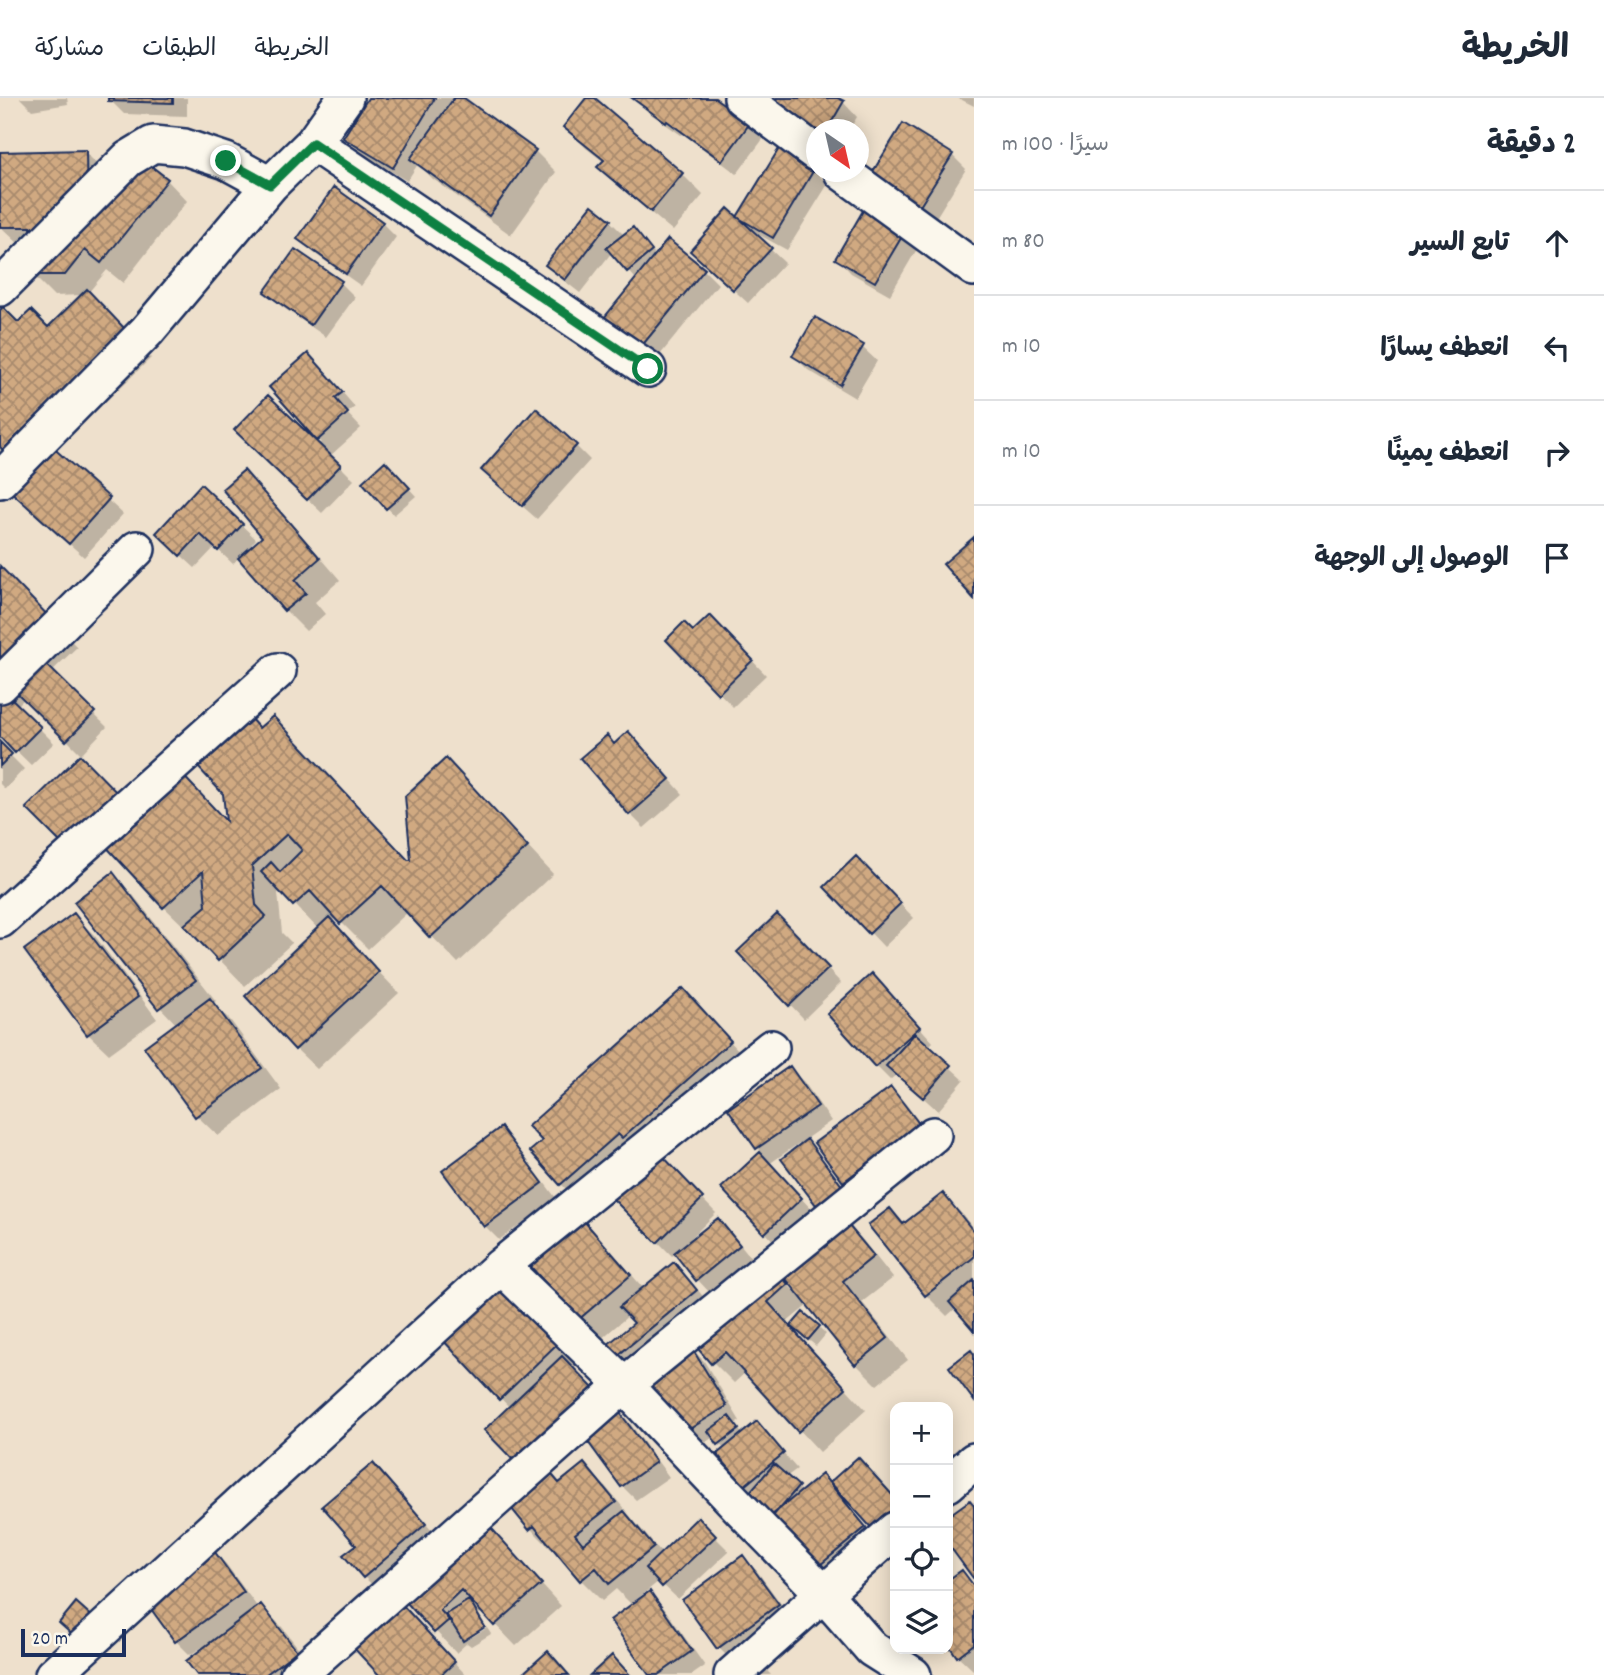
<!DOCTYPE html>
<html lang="ar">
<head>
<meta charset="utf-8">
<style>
	body { margin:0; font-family:Dekko,"Playpen Sans Arabic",sans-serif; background:#f2f2f3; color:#1f2937; direction:rtl }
	.controls { position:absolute; right:21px; bottom:21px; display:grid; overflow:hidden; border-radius:14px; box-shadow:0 4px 18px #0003 }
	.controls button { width:63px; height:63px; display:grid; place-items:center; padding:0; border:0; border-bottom:2px solid #e0e1e3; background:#fff; color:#1f2937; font:35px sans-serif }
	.compass { position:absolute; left:806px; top:21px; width:63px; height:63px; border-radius:50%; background:#fff; box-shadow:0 4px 18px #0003; rotate:146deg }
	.scale { position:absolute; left:21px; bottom:18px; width:105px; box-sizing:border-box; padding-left:7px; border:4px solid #1b2f5e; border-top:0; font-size:19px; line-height:24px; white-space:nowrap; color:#1b2f5e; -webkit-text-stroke:5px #fbf7ec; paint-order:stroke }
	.stop { position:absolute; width:21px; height:21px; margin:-16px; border:5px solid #0b8043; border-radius:50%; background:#fff }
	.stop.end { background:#0b8043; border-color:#fff; box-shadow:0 2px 7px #0008 }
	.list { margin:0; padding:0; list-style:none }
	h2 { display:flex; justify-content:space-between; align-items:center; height:91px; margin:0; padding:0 28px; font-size:30px }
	h2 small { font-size:23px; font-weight:400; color:#747a83 }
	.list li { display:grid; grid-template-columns:46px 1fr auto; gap:21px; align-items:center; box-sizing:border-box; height:105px; padding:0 28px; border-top:2px solid #e0e1e3 }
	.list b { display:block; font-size:26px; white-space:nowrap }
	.list em { font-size:23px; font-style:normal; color:#747a83 }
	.icon { flex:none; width:38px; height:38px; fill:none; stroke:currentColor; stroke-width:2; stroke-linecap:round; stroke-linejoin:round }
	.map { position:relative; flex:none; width:974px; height:1577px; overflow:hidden; direction:ltr }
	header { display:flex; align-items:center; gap:42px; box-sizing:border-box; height:98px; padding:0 35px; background:#fff; border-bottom:2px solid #e0e1e3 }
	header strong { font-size:33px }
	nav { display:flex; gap:38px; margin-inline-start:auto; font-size:24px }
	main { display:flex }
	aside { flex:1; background:#fff }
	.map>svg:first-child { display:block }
</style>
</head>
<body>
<header>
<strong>الخريطة</strong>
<nav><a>الخريطة</a><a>الطبقات</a><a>مشاركة</a></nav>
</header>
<main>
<aside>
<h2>2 دقيقة<small>سيرًا · 100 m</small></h2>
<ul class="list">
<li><svg class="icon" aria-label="ahead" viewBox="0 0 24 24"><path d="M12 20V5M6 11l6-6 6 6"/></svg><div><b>تابع السير</b></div><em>80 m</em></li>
<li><svg class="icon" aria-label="left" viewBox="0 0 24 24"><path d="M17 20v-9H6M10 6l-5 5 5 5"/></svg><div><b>انعطف يسارًا</b></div><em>10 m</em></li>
<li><svg class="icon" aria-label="right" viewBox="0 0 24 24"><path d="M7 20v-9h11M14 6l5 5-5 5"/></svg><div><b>انعطف يمينًا</b></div><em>10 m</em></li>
<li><svg class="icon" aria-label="arrive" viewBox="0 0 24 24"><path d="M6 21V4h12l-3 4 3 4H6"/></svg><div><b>الوصول إلى الوجهة</b></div></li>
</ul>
</aside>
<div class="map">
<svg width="974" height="1577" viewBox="0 0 974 1577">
	<defs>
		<pattern id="building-cross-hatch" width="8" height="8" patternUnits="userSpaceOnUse" patternTransform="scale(1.75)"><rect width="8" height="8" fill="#d0a981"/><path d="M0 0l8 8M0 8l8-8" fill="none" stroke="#a88a6d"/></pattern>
	</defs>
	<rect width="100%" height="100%" fill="#eee0cc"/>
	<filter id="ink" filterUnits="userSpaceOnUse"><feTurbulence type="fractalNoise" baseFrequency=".0143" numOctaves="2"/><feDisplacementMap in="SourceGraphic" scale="14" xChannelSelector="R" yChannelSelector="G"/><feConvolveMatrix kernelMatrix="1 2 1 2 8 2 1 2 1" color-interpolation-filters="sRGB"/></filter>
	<g filter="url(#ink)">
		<path fill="#0003" d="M20,0H67L68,6L32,12Z
			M110,0H187V18L124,16L110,2Z
			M370,0H461L535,53L556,74L511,137L433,81L418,66L407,83L360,54L346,40Z
			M588,0H592L682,76L703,97L673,133L621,90L600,69L604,64L586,50L565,29Z
			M634,0H712L749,27L763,41L737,76L683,36L681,37L648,14Z
			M778,0H835L843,4L857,19L849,32H816V39Z
			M958,0H974V8Z
			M85,54L105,74L167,82L187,103L123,185L107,172L88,195L151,260L54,353L123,416L84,459L26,407L0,379V214L18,227L48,231L83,197L54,198L33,177L22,149L1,129L0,56Z
			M952,57L966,71L932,126L884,97Z
			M814,72L828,86L787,152L754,134L753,135L785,165L748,205L706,167L738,121Z
			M592,110L610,123L625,138H639L656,158L704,172L718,186L655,263L620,235L642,176L640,175L635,180L612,154L580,195L562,181L548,167Z
			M382,125L396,139L361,188L314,155L299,141Z
			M903,136L917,151L890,197L851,175L837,160Z
			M340,184L355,199L326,239L281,208L266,194Z
			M862,249L877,263L855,300L808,272L794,258Z
			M322,271L355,309L347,315L361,330L330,358L354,382L322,415L250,346H319L321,344L272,289Z
			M576,348L590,362L537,421L497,386Z
			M392,372L416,398L394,417L364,384Z
			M244,374L265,395L340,482L315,504L325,516L306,533L285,512L239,459L233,466L215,449L195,470L172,449L201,388L256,441L249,449L251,451L264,439Z
			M0,470L77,549L51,574L107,629L81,656L25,600L17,608L54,645L31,667L0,637Z
			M724,533L766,577L733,609L668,542L693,535Z
			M0,647L24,671L5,691L0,686Z
			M642,650L683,696L644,730L630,716Z
			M472,689L553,776L458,865L408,814L368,851L336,819L331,824L399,895L317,971L296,951L319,832L281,792L278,795L282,835L292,845L245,888L192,833L191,835L164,809L133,714L228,725L225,696L409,764L413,763Z
			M856,761L914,820L884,849L827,789Z
			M113,777L133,797L216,903L213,905L231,923L281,991L218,1038L197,1018L177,927L160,909Z
			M74,817L95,838L157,921L109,956L88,936Z
			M791,833L841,885L804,921L740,854Z
			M683,892L750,965L653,1051L716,1115L689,1142L690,1144L718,1122L732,1136L753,1162L711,1196L697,1181L676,1155L672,1158L611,1096L582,1106L561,1086L544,1043Z
			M886,892L933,944L928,949L964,982L938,1013L897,976L890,982L876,968Z
			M789,970L804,984L831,1023L804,1042L821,1058L855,1103L831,1120L817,1106L783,1061L801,1048L799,1045L769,1066L815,1115L779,1149L724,1090L762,1055L731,1011Z
			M891,991L905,1005L933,1042L859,1097L845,1083Z
			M501,1032L515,1046L556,1100L499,1142L485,1128Z
			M943,1097L964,1118L974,1131V1230L956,1210L947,1218L926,1197L890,1112L905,1127Z
			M578,1118L599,1139L644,1191L674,1166L688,1180L710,1207L632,1271L618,1257L636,1226L629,1217L600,1242L579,1221Z
			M840,1119L861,1140L893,1180L862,1204L908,1262L877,1287L856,1266L809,1206L786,1225L866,1312L820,1354L746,1274L734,1285L713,1264L776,1175L800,1199Z
			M519,1207L577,1268L510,1310L443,1239Z
			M819,1229L826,1236L816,1248L800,1235Z
			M690,1249L704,1263L740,1323L735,1326L743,1337L757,1326L797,1371L786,1379L802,1394L830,1386L858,1361L895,1401V1445L851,1405L848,1407L879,1444L830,1484L720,1357L726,1352L714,1339L694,1351L680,1337Z
			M615,1310L629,1324L669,1379L636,1402L622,1388Z
			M373,1367L393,1388L445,1448L385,1499L364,1479L358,1447Z
			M584,1367L605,1388L662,1456L698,1422L729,1453L678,1501L659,1483L636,1502L638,1504L650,1496L664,1510L705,1568L692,1577H651L633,1508L616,1491L602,1503L581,1482L554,1449L551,1451L531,1431L560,1387Z
			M503,1444L561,1508L516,1548L482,1513L479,1516L485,1527L465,1539L467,1542L487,1530L491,1536L471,1548L467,1545L456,1555L401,1496Z
			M212,1452L226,1466L258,1510L261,1508L282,1529L317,1574L313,1577H199L204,1551L202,1549L190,1557L176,1543Z
			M743,1459L757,1473L792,1521L733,1564L719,1550L684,1502Z
			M962,1474L974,1487V1571L973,1572L958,1558L948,1543V1485Z
			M412,1519L466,1577H381Z
			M760,1565L771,1577H745Z"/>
		<path fill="url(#building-cross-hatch)" stroke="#1b2f5e" stroke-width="2" d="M108,0H173V5L108,3Z
			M368,0H435L393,70L343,40Z
			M454,0H464L536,52L489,118L410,61Z
			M586,0H595L683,75L651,114L597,69L604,62L563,29Z
			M632,0H715L750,25L722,63L667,23L666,25Z
			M776,0H838L844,3L827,32H816V35L771,9Z
			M903,25L953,56L917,113L867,83Z
			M780,49L815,70L773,140L737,119Z
			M86,52L87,113L146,64L168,81L101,165L85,152L65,177H32L31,129H0V54Z
			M334,89L383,124L346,176L297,141Z
			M592,107L611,122L565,182L545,167Z
			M728,110L772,150L733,192L690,153Z
			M864,111L904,135L875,184L835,161Z
			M633,129L652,153L627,174L606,150Z
			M668,141L705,171L640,250L603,221Z
			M295,151L342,183L311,227L264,194Z
			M87,191L126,232L3,352L0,349V212L3,209L18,224L31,212L48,229Z
			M815,219L864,247L840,287L792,258Z
			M308,255L343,294L335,300L348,315L317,343L269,289Z
			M268,297L341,367L307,402L234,332Z
			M536,310L577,347L522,408L481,372Z
			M50,347L110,400L69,446L9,392Z
			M385,363L410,390L386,411L362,384Z
			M244,372L320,460L295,482L306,495L284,513L238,460L262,439L222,391Z
			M201,386L243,426L218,453L200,436L180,458L156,435Z
			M974,439V501L943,466Z
			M0,468L57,527L0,583Z
			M710,517L753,562L718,596L666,542L684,524L693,533Z
			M41,561L95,614L66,643L12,590Z
			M3,592L41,629L15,655L0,639V595Z
			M273,618L408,762H411L405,698L446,660L528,749L430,840L382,788L340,826L310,793L293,808L261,774L271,764L280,774L302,752L287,736L252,768L256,807L266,818L218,863L184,827L206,808L203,773L163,810L100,742L177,671L226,723L223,696L198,669L250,620L259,630Z
			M628,633L670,681L629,717L580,660L607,637L614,646Z
			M0,644L12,656L0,668Z
			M80,657L125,703L71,755L26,710Z
			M856,758L901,805L869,836L824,789Z
			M113,774L196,882L158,911L74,804Z
			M74,815L138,899L87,937L24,852Z
			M777,816L829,870L789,908L737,854Z
			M329,819L379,874L295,952L245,898Z
			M872,875L920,929L875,969L827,916Z
			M683,890L731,943L622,1040L618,1036L560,1087L530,1053L542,1043L528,1028Z
			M210,900L262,970L195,1019L144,949Z
			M915,935L951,967L923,1000L886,968Z
			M790,968L818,1008L756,1051L728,1011Z
			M891,989L920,1027L843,1084L814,1045Z
			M501,1029L543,1085L484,1129L442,1073Z
			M807,1041L842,1088L816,1107L781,1061Z
			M655,1050L703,1100L657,1145L608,1096Z
			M760,1054L802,1100L764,1136L721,1090Z
			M943,1095L974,1134V1159L925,1198L868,1127L890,1110L903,1126Z
			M578,1116L631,1177L578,1222L525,1162Z
			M840,1117L874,1158L843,1183L888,1240L855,1267L779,1172Z
			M718,1120L740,1147L696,1183L674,1155Z
			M674,1164L697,1192L617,1258L607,1247L634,1225L619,1209Z
			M776,1172L788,1186L768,1204L846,1290L798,1334L725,1254L711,1266L694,1246Z
			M974,1182V1233L949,1204Z
			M499,1184L557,1246L499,1302L440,1239Z
			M803,1214L820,1228L808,1242L791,1228Z
			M690,1247L727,1308L678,1338L641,1277Z
			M971,1252L974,1256V1303L949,1269Z
			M562,1258L594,1291L517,1366L484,1332Z
			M615,1308L656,1364L621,1389L580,1333Z
			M729,1318L739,1331L718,1347L708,1333Z
			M757,1323L784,1355L744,1388L717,1356Z
			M858,1359L895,1400V1418L876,1435L830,1384Z
			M373,1365L426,1426L363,1480L343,1457L356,1447L322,1408Z
			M584,1365L616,1404L575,1436L583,1446L624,1413L654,1449L609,1486L596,1470L580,1483L534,1428L529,1432L507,1405L548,1372L559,1385Z
			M774,1366L799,1388L773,1418L748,1396Z
			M822,1376L866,1429L815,1471L771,1418Z
			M970,1402L974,1407V1479L973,1480L948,1446V1418Z
			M698,1419L716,1438L662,1489L645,1470Z
			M483,1421L542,1486L494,1528L461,1492L440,1512L449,1522L434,1535L399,1496Z
			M212,1450L244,1494L175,1544L143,1500Z
			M743,1457L779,1506L717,1551L682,1502Z
			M962,1472L974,1488V1546L957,1559L948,1546V1482Z
			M650,1493L692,1553L658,1577H649L610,1522Z
			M398,1502L455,1564L441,1577H379L351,1547Z
			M469,1502L485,1529L463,1543L446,1516Z
			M76,1504L94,1520L76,1540L59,1525Z
			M261,1506L297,1553L265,1577H197L186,1563Z
			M548,1553L569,1577H521Z
			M612,1557L630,1577H590Z"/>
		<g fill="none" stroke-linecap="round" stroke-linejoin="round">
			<defs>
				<path id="minor" d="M742,0L816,55
					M313,45L648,271
					M842,74L974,170
					M0,190L128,61L153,46L184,49L226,63L270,87
					M0,382L147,233L270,87L313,45L345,0
					M0,587L137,451
					M0,822L278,573
					M501,1168L624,1287L742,1412L823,1495L872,1551L913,1577
					M948,1386L974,1363
					M53,1577L501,1168L771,950
					M298,1577L624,1287L933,1037
					M732,1577L895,1432"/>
			</defs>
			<use href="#minor" stroke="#1b2f5e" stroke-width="40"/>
			<use href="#minor" stroke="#fbf7ec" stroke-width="35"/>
		</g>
	</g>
	<g fill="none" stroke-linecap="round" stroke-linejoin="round" filter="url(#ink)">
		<path stroke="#0b8043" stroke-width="9" d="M226,63L270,87L313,45L648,271"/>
	</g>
</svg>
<div class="controls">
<button>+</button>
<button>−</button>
<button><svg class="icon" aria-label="locate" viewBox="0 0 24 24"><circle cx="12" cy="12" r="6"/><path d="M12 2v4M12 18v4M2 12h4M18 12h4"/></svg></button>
<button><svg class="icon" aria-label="layers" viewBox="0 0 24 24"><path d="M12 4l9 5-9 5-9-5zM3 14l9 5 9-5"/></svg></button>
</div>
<svg class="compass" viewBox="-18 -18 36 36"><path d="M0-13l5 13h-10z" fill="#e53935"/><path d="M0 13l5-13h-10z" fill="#747a83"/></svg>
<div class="scale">20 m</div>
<div class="stop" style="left:648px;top:271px"></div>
<div class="stop end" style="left:226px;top:63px"></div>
</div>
</main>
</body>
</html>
